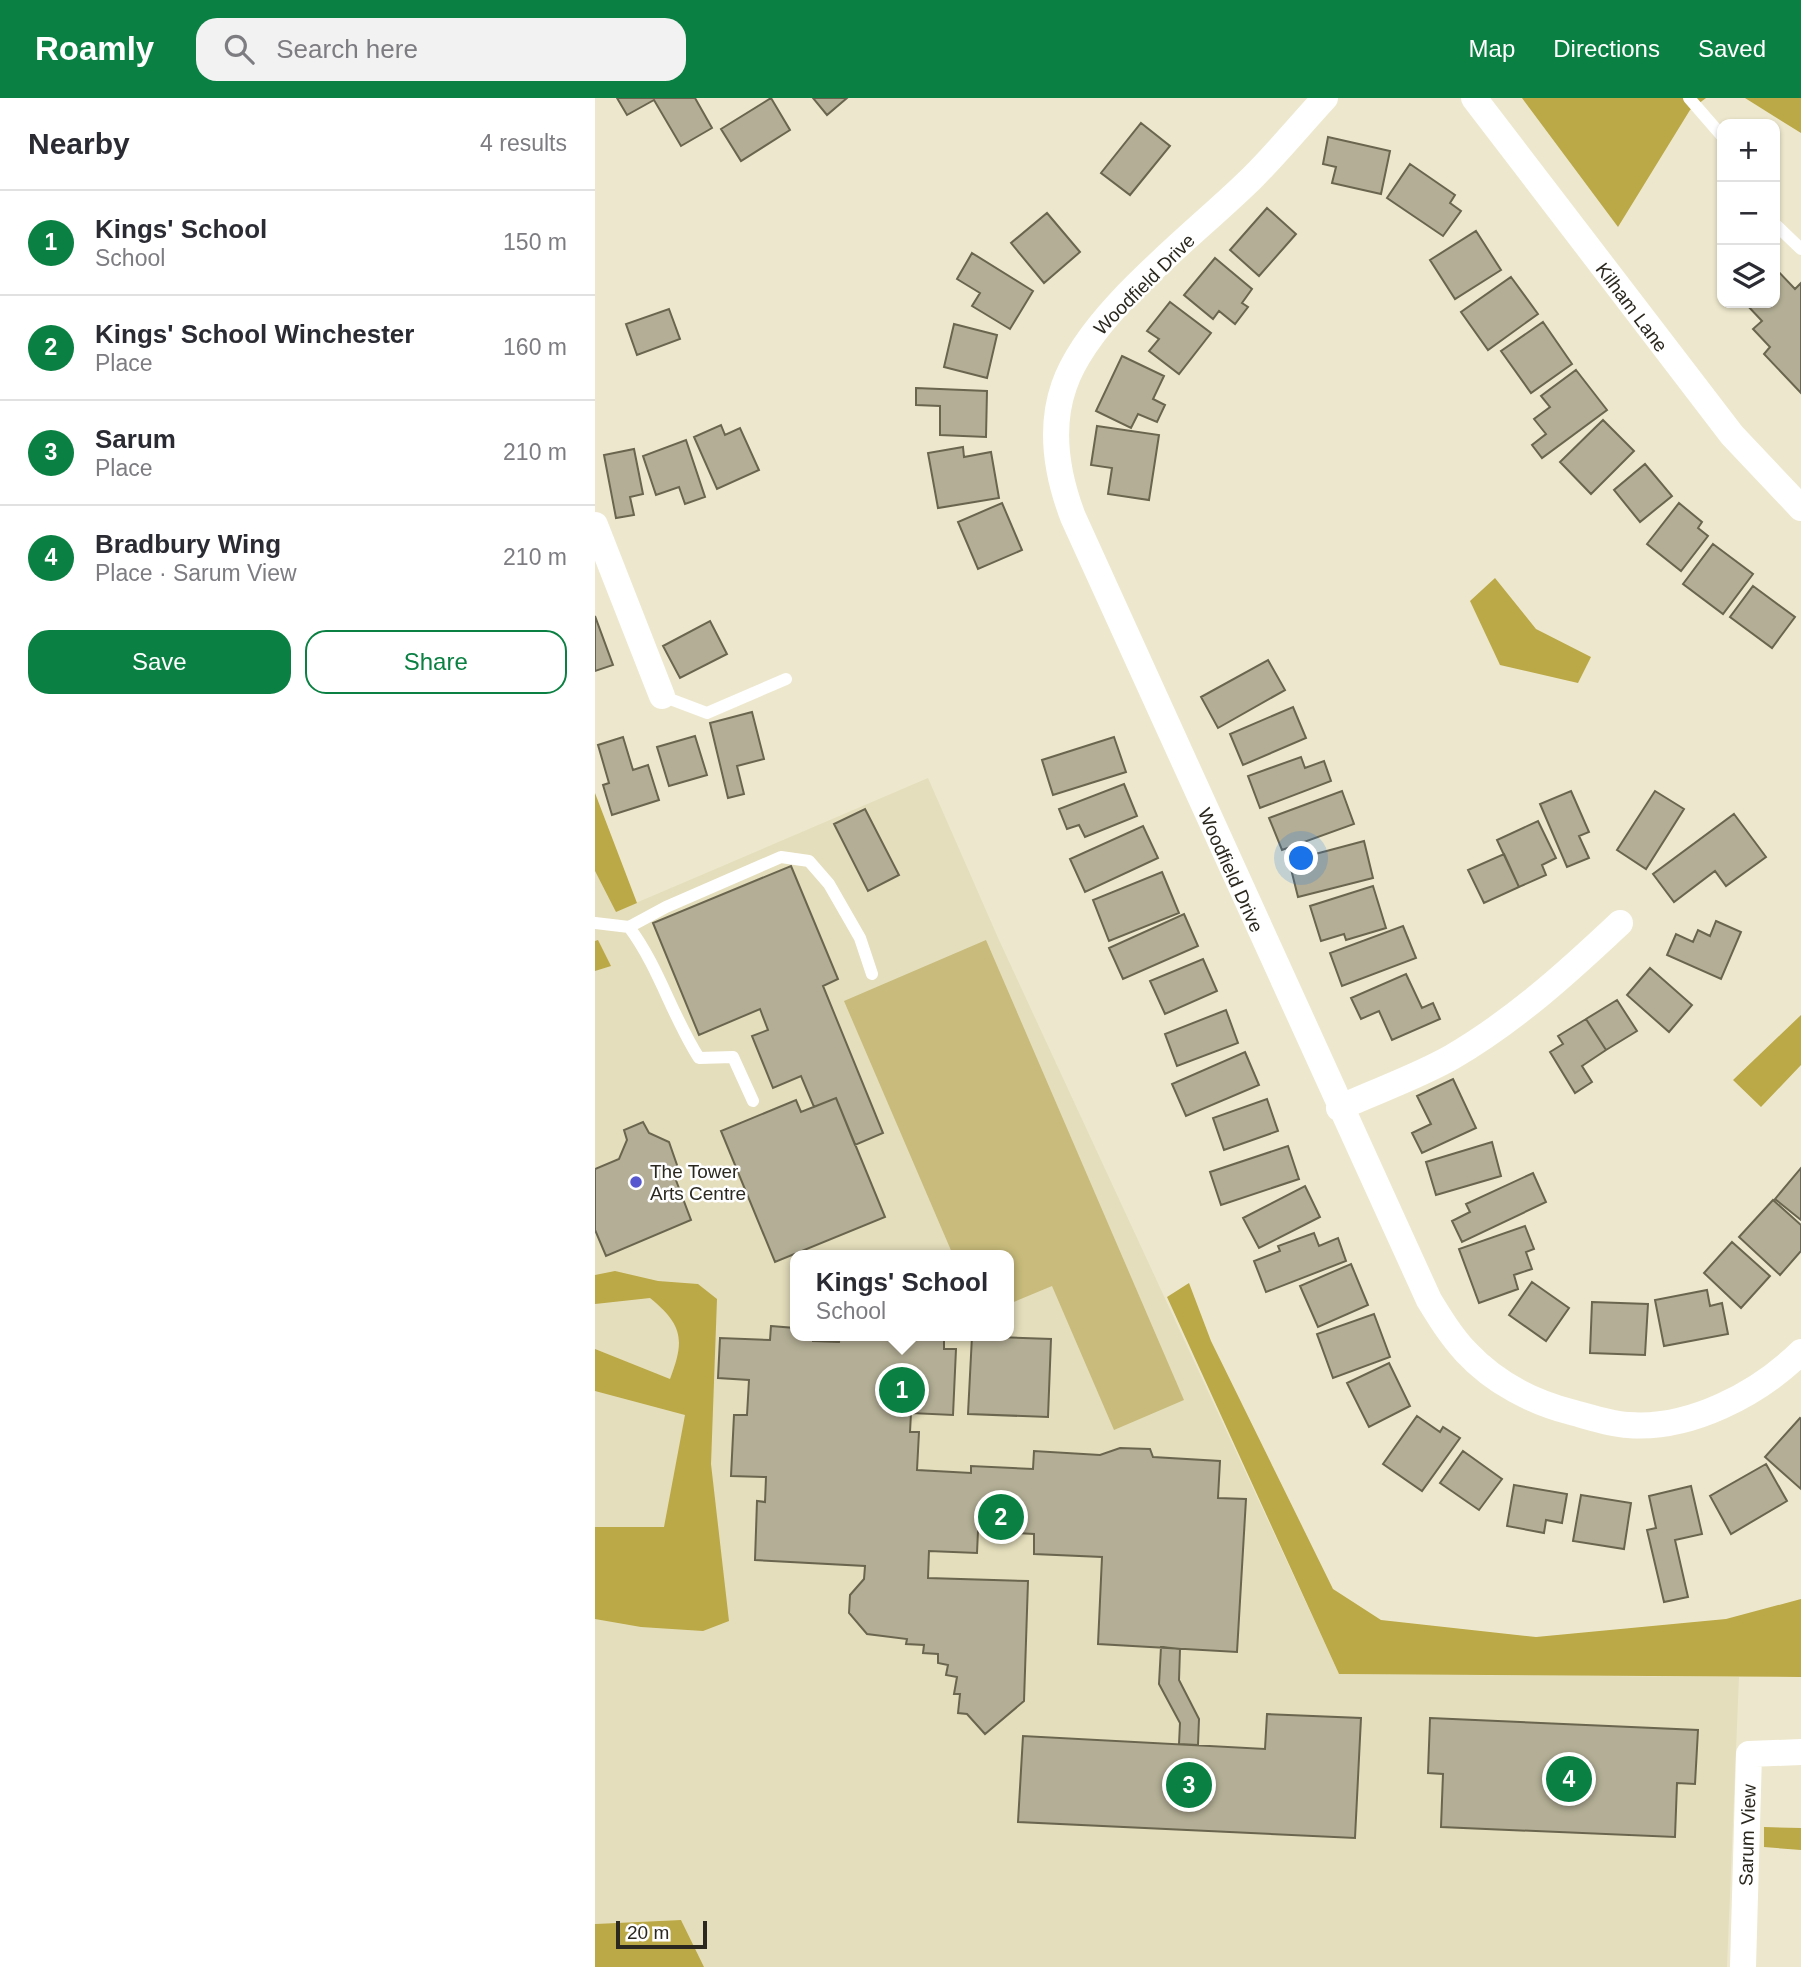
<!DOCTYPE html>
<html lang="en">
<head>
<meta charset="utf-8">
<style>
	body { margin:0; font-family:Arial,sans-serif; background:#f2f2f3; color:#2b2b33 }
	.controls { position:absolute; right:21px; top:21px; display:grid; overflow:hidden; border-radius:14px; box-shadow:0 2px 5px #0004 }
	.controls button { width:63px; height:63px; display:grid; place-items:center; padding:0; border:0; border-bottom:2px solid #e1e1e2; background:#fff; color:#2b2b33; font:35px sans-serif }
	.scale { position:absolute; left:21px; bottom:18px; width:91px; box-sizing:border-box; padding-left:7px; border:4px solid #2b291f; border-top:0; font-size:19px; line-height:24px; white-space:nowrap; color:#2b291f; -webkit-text-stroke:5px #fff; paint-order:stroke }
	.you { position:absolute; left:707px; top:761px; width:24px; height:24px; margin:-18px; border:5px solid #fff; border-radius:50%; background:#1a73e8; box-shadow:0 0 0 10px #1a73e833 }
	.badge { display:grid; place-items:center; width:46px; height:46px; border-radius:50%; background:#0b8043; color:#fff; font-size:23px; font-weight:700 }
	.pin { position:absolute; translate:-50% -50%; border:4px solid #fff; box-shadow:0 2px 7px #0006 }
	.popup { position:absolute; left:195px; top:1152px; width:224px; height:91px; box-sizing:border-box; display:grid; place-content:center; border-radius:14px; background:#fff; filter:drop-shadow(0 2px 5px #0005); font-size:23px; white-space:nowrap; color:#7c7c81 }
	.popup b { font-size:26px; color:#2b2b33 }
	.popup::after { content:''; position:absolute; left:50%; top:100%; margin-left:-14px; border:14px solid transparent; border-top-color:#fff }
	.list { margin:0; padding:0; list-style:none }
	h2 { display:flex; justify-content:space-between; align-items:center; height:91px; margin:0; padding:0 28px; font-size:30px }
	h2 small { font-size:23px; font-weight:400; color:#7c7c81 }
	.list li { display:grid; grid-template-columns:46px 1fr auto; gap:21px; align-items:center; box-sizing:border-box; height:105px; padding:0 28px; border-top:2px solid #e1e1e2 }
	.list b { display:block; font-size:26px; white-space:nowrap }
	.list p { margin:0; font-size:23px; white-space:nowrap; color:#7c7c81 }
	.list em { font-size:23px; font-style:normal; color:#7c7c81 }
	.actions { display:flex; gap:14px; padding:21px 28px }
	.actions a { flex:1; padding:16px 0; border:2px solid #0b8043; border-radius:21px; text-align:center; font-size:24px; color:#0b8043 }
	.actions .main { background:#0b8043; color:#fff }
	.icon { flex:none; width:38px; height:38px; fill:none; stroke:currentColor; stroke-width:2; stroke-linecap:round; stroke-linejoin:round }
	.map { position:relative; flex:none; width:1206px; height:1869px; overflow:hidden }
	header { display:flex; align-items:center; gap:42px; box-sizing:border-box; height:98px; padding:0 35px; background:#0b8043; color:#fff }
	header strong { font-size:33px }
	nav { display:flex; gap:38px; margin-inline-start:auto; font-size:24px }
	.search { width:490px; height:63px; background:#f2f2f3; display:flex; align-items:center; gap:18px; box-sizing:border-box; padding:0 24px; border-radius:21px; color:#7c7c81; font-size:26px }
	main { display:flex }
	aside { flex:1; background:#fff }
	.map>svg:first-child { display:block }
</style>
</head>
<body>
<header>
<strong>Roamly</strong>
<div class="search"><svg class="icon" aria-label="search" viewBox="0 0 24 24"><circle cx="10" cy="10" r="6"/><path d="M15 15l6 6"/></svg>Search here</div>
<nav><a>Map</a><a>Directions</a><a>Saved</a></nav>
</header>
<main>
<aside>
<h2>Nearby<small>4 results</small></h2>
<ul class="list">
<li><span class="badge">1</span><div><b>Kings' School</b><p>School</p></div><em>150 m</em></li>
<li><span class="badge">2</span><div><b>Kings' School Winchester</b><p>Place</p></div><em>160 m</em></li>
<li><span class="badge">3</span><div><b>Sarum</b><p>Place</p></div><em>210 m</em></li>
<li><span class="badge">4</span><div><b>Bradbury Wing</b><p>Place · Sarum View</p></div><em>210 m</em></li>
</ul>
<div class="actions"><a class="main">Save</a><a>Share</a></div>
</aside>
<div class="map">
<svg width="1206" height="1869" viewBox="0 0 1206 1869">
	<rect width="100%" height="100%" fill="#ede8cd"/>
	<path fill="#e4debc" fill-rule="evenodd" d="M333,680L404,842L744,1576L1144,1579L1132,1869H109L86,1822L0,1826V773L22,813ZM200,1157H414V1238H200Z"/>
	<path fill="#c8bb7b" d="M391,842L589,1302L519,1332L457,1188L414,1206V1157H358L249,903Z"/>
	<path fill="#bba846" d="M927,0H1111L1095,12L1023,129Z
		M1150,0H1206V35Z
		M900,480L941,531L996,559L983,585L905,567L875,503Z
		M0,695L42,805L21,814L0,773Z
		M3,842L16,868L0,873V843Z
		M1206,917V967L1166,1009L1138,982Z
		M20,1173L63,1183L103,1186L122,1201L116,1366L134,1523L108,1533L46,1529L0,1521V1429H69L90,1317L0,1293V1251L75,1281C90,1242 88,1227 55,1200L0,1206V1177Z
		M594,1185L616,1243L738,1491L786,1522L941,1539L1131,1521L1206,1501V1579L744,1576L572,1199Z
		M1169,1729L1206,1730V1752L1169,1749Z
		M86,1822L109,1869H0V1826Z"/>
	<path fill="#b3ae95" stroke="#6a654e" stroke-width="2" d="M22,0H100L117,30L86,48L59,2L32,17Z
		M176,0L195,32L146,63L126,31Z
		M218,0H252L232,17Z
		M546,25L575,48L535,97L506,75Z
		M733,39L795,53L786,96L737,85L741,69L728,66Z
		M815,66L860,97L855,105L866,113L848,138L792,100Z
		M672,110L701,136L664,178L635,152Z
		M452,115L485,154L449,185L416,145Z
		M881,133L906,172L860,201L835,162Z
		M377,155L438,193L415,231L377,208L385,195L362,181Z
		M620,160L657,191L647,205L653,209L640,226L624,213L618,221L589,197Z
		M1180,170L1200,191L1206,185V295L1169,256L1175,249L1158,231L1167,223L1150,205H1180Z
		M916,179L943,216L893,252L866,214Z
		M575,204L616,235L584,276L554,253L564,241L552,233Z
		M74,211L85,241L42,257L31,226Z
		M948,224L977,266L936,295L906,253Z
		M359,226L402,237L392,280L349,269Z
		M527,258L569,278L558,301L570,307L562,324L543,316L536,330L501,313Z
		M981,272L1012,312L947,360L937,347L951,336L939,321L955,309L946,298Z
		M321,290L392,293L391,339L345,337V308L321,307Z
		M1008,322L1039,353L996,396L965,364Z
		M126,327L130,337L145,330L164,372L122,391L99,339Z
		M502,328L564,337L554,402L513,396L517,370L496,367Z
		M91,342L110,399L90,406L84,389L61,397L48,358Z
		M368,349L369,359L396,354L404,400L343,410L333,355Z
		M39,351L48,396L35,399L39,417L21,420L9,357Z
		M1050,366L1077,398L1045,424L1019,392Z
		M407,405L427,452L383,471L363,424Z
		M1084,405L1107,424L1103,430L1113,438L1086,473L1052,446Z
		M1118,446L1158,476L1128,516L1088,486Z
		M1158,488L1200,519L1177,550L1135,519Z
		M0,518L18,567L0,573Z
		M115,523L132,556L85,580L68,548Z
		M673,562L690,592L623,630L606,599Z
		M698,609L711,640L648,667L635,636Z
		M157,614L169,661L142,668L149,696L133,700L115,625Z
		M100,638L112,677L74,688L62,649Z
		M28,639L38,672L53,667L64,702L17,717L8,687L14,685L3,647Z
		M519,639L531,674L458,697L447,662Z
		M706,659L710,670L729,663L736,683L665,710L653,678Z
		M529,686L542,718L490,739L484,727L472,731L464,711Z
		M747,693L759,726L687,752L674,720Z
		M976,693L994,734L984,738L994,760L972,769L945,706Z
		M1060,693L1089,711L1051,771L1022,752Z
		M270,711L304,777L273,793L239,726Z
		M1139,716L1171,759L1131,788L1120,773L1079,804L1058,776Z
		M943,723L961,760L947,767L951,777L924,789L902,742Z
		M548,728L563,760L490,794L475,761Z
		M769,743L778,780L703,799L694,763Z
		M909,756L924,789L889,805L873,772Z
		M196,768L243,881L228,888L288,1035L260,1047L241,1000L219,1009L206,978L178,990L157,938L173,932L165,911L104,937L58,825Z
		M567,774L584,815L514,843L498,802Z
		M778,788L791,830L751,842L749,836L726,843L715,808Z
		M589,816L603,848L528,881L514,850Z
		M1121,823L1146,834L1126,881L1072,857L1081,836L1098,844L1103,832L1115,838Z
		M808,828L821,860L747,888L735,855Z
		M608,861L622,893L570,916L555,883Z
		M1055,870L1097,907L1074,934L1032,897Z
		M811,876L827,910L838,905L845,921L797,942L784,913L766,921L756,900Z
		M1022,902L1042,933L1011,952L991,921Z
		M631,912L643,945L582,968L570,936Z
		M991,921L1011,952L987,968L997,984L980,995L955,954L968,946L963,938Z
		M650,954L664,987L591,1018L577,986Z
		M858,981L881,1030L827,1055L817,1035L836,1026L822,998Z
		M241,1000L290,1119L180,1164L126,1033L201,1002L206,1014Z
		M672,1001L683,1033L629,1052L618,1020Z
		M48,1024L54,1035L74,1044L82,1067L79,1077L96,1122L11,1158L0,1132V1071L24,1061L32,1042L29,1032Z
		M897,1044L906,1078L841,1097L831,1064Z
		M693,1048L704,1081L626,1107L615,1074Z
		M1206,1070V1122L1180,1101Z
		M938,1075L951,1104L867,1144L857,1123L875,1114L871,1106Z
		M710,1088L725,1119L664,1150L648,1120Z
		M1178,1102L1206,1127V1153L1185,1177L1144,1139Z
		M930,1128L939,1151L931,1154L937,1171L919,1177L923,1191L884,1205L864,1151Z
		M719,1135L724,1148L743,1140L751,1163L671,1194L659,1163L685,1153L683,1148Z
		M1137,1144L1175,1178L1146,1210L1109,1175Z
		M756,1166L773,1207L723,1229L705,1188Z
		M937,1184L974,1210L951,1243L914,1217Z
		M1112,1192L1115,1208L1127,1205L1133,1236L1069,1248L1060,1202Z
		M997,1204L1053,1206L1050,1257L995,1255Z
		M779,1216L795,1259L738,1280L722,1236Z
		M176,1228L200,1230V1238H218V1243L244,1244L245,1238H349V1251H361L358,1317L316,1315L315,1334H324L322,1372L376,1375V1368L438,1371L439,1353L505,1357L525,1350L555,1351L558,1359L625,1363L623,1400L651,1401L642,1554L503,1546L507,1459L439,1456V1436L383,1433L382,1455L334,1453L333,1480L433,1483L429,1603L390,1636L372,1616L363,1615L365,1596H359L362,1579L351,1577L353,1567L343,1565V1556L328,1555L329,1547L311,1546L312,1541L272,1536L254,1515L255,1497L269,1481L270,1468L160,1462L162,1403L170,1404L171,1379L136,1378L139,1317H152L154,1282L123,1280L125,1240L175,1242Z
		M377,1238L456,1241L453,1319L373,1316Z
		M794,1265L815,1308L774,1329L752,1285Z
		M822,1318L845,1334L848,1329L865,1340L827,1393L788,1366Z
		M1205,1320L1206,1321V1391L1170,1359Z
		M868,1353L907,1381L884,1412L845,1385Z
		M1171,1366L1192,1403L1136,1436L1115,1398Z
		M919,1387L972,1396L967,1425L951,1422L949,1435L912,1428Z
		M1096,1388L1107,1436L1080,1442L1093,1499L1069,1504L1052,1432L1061,1430L1054,1398Z
		M986,1397L1036,1405L1029,1451L978,1443Z
		M566,1549L585,1551L584,1582L604,1621L603,1647L584,1646L585,1625L564,1586Z
		M672,1616L766,1620L760,1740L423,1724L428,1638L670,1651Z
		M835,1620L1103,1632L1100,1686L1082,1685L1080,1739L846,1729L848,1676L833,1675Z"/>
	<g fill="none" stroke-linecap="round" stroke-linejoin="round">
		<path stroke="#fff" stroke-width="12" d="M1094,0L1127,38
			M1180,126L1206,151
			M67,598L112,615L191,581
			M0,825L34,829C64,869 77,918 104,960L138,959L158,1003
			M34,829L71,809L186,759L214,763L234,786L265,840L277,876"/>
		<path stroke="#fff" stroke-width="26" d="M730,0C706,26 683,54 658,79C602,135 494,214 469,288C454,331 462,377 478,419L834,1202C845,1220 856,1238 871,1254C899,1284 937,1304 976,1314C995,1319 1014,1326 1033,1327C1095,1332 1163,1296 1206,1254
			M879,0L1137,337L1206,410
			M0,427L67,598
			M744,1010C781,993 822,979 857,959C920,922 972,875 1025,825
			M1148,1869L1154,1656L1206,1654"/>
	</g>
	<circle fill="#5758cf" stroke="#fff" stroke-width="2.5" cx="41" cy="1084" r="7"/>
	<g text-anchor="middle" stroke-width="5" stroke-linejoin="round" paint-order="stroke">
		<g font-size="19" fill="#2b291f" stroke="#fff">
			<text transform="translate(549 186) rotate(-45)" y="7">Woodfield Drive</text>
			<text transform="translate(1037 209) rotate(53)" y="7">Kilham Lane</text>
			<text transform="translate(636 772) rotate(66)" y="7">Woodfield Drive</text>
			<text transform="translate(1152 1737) rotate(-88)" y="7">Sarum View</text>
		</g>
		<g font-size="19" fill="#2b291f" stroke="#fff" text-anchor="start">
			<text x="55" y="1080">The Tower<tspan x="55" dy="22">Arts Centre</tspan></text>
		</g>
	</g>
</svg>
<div class="controls">
<button>+</button>
<button>−</button>
<button><svg class="icon" aria-label="layers" viewBox="0 0 24 24"><path d="M12 4l9 5-9 5-9-5zM3 14l9 5 9-5"/></svg></button>
</div>
<div class="scale">20 m</div>
<div class="you"></div>
<div class="pin badge" style="left:307px;top:1292px">1</div>
<div class="popup"><b>Kings' School</b>School</div>
<div class="pin badge" style="left:406px;top:1419px">2</div>
<div class="pin badge" style="left:594px;top:1687px">3</div>
<div class="pin badge" style="left:974px;top:1681px">4</div>
</div>
</main>
</body>
</html>
